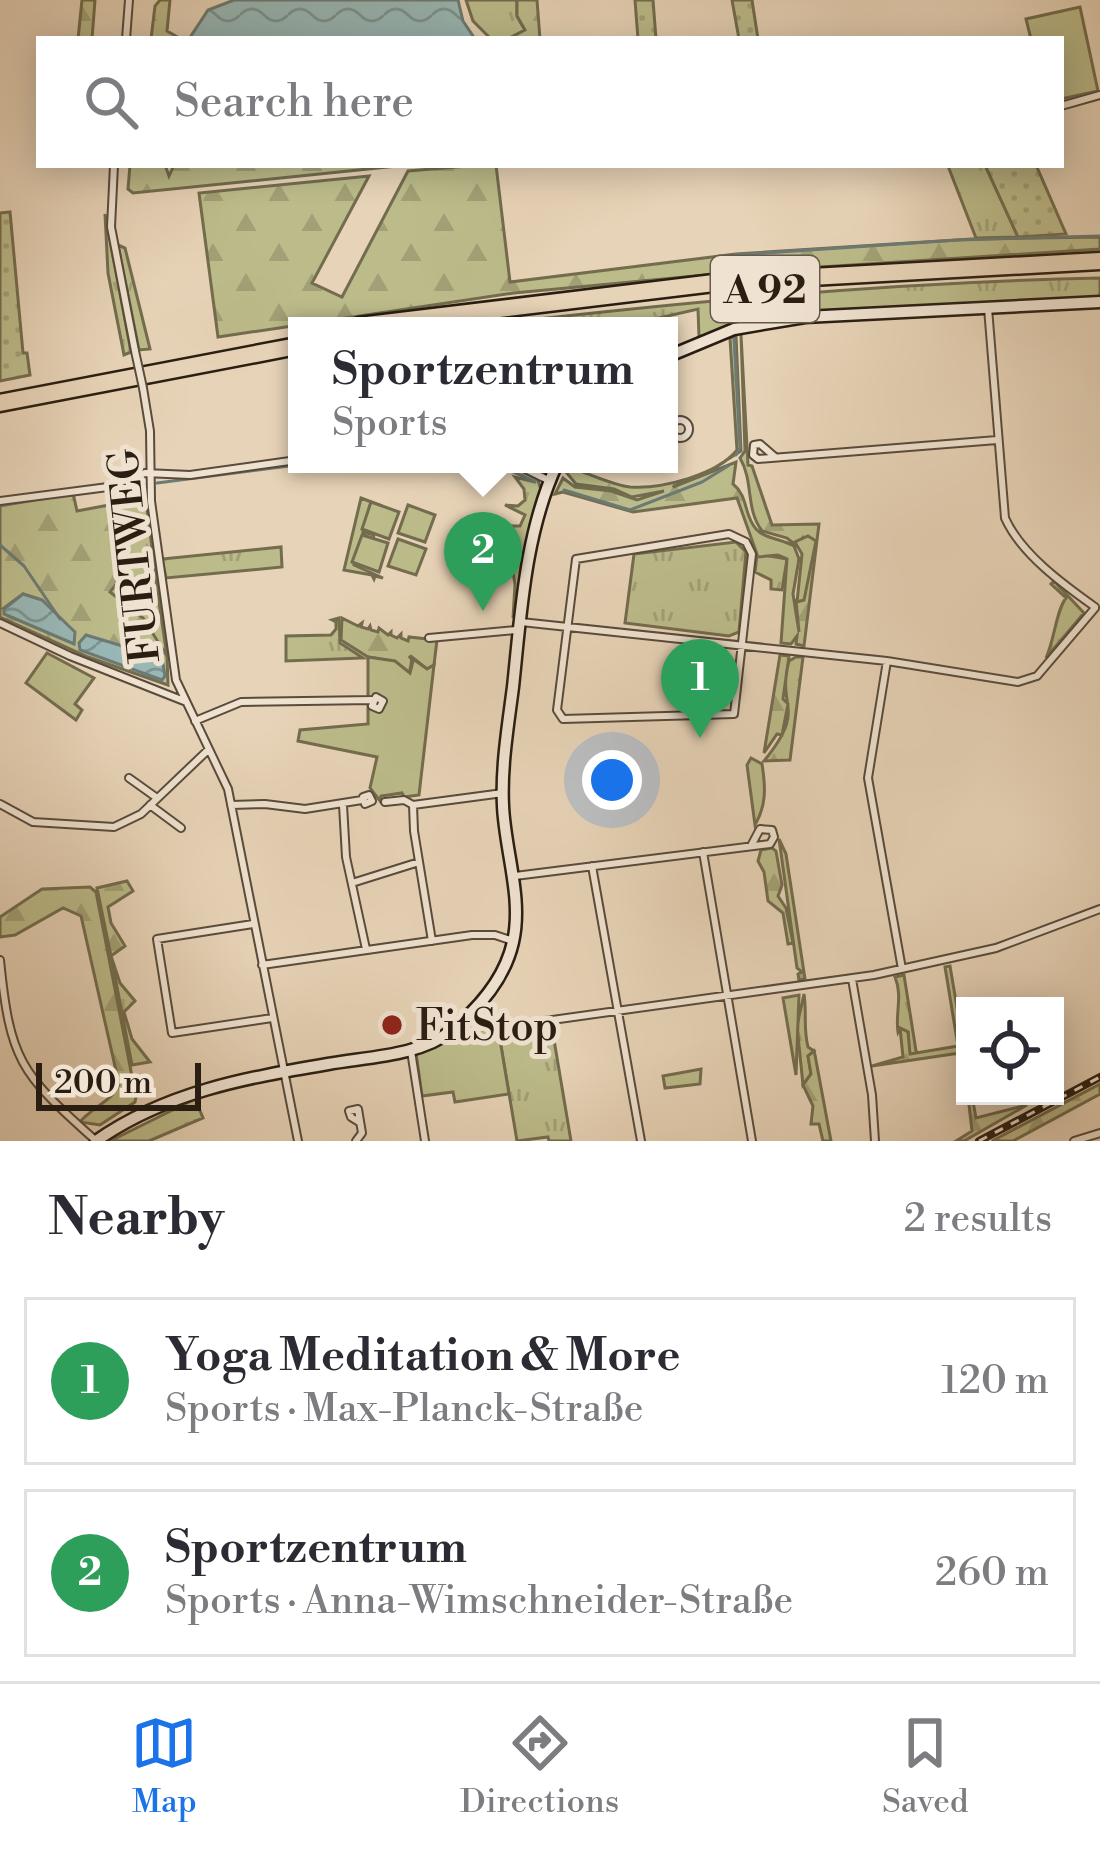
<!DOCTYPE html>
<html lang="en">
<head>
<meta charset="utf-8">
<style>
	body { margin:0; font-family:"Libre Bodoni",serif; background:#f7f7f7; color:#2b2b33 }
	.controls { position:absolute; right:36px; bottom:36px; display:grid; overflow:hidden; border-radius:0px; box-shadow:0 6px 30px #0003 }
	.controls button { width:108px; height:108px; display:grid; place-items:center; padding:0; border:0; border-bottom:3px solid #e1e1e2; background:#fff; color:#2b2b33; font:60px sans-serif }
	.scale { position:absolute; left:36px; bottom:30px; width:165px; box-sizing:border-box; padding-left:12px; border:6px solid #2a1e12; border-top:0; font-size:33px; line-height:42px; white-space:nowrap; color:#2a1e12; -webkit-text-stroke:9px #efe2d0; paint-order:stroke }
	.you { position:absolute; left:612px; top:780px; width:42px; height:42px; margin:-30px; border:9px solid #fff; border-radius:50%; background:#1a73e8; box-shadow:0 0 0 18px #1a73e833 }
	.badge { display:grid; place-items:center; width:78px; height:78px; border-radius:50%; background:#1a73e8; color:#fff; font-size:39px; font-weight:700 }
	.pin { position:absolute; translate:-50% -99px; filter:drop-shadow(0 3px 6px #0008) }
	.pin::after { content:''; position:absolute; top:63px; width:42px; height:36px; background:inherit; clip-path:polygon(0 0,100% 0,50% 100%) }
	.popup { position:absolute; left:288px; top:317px; width:390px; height:156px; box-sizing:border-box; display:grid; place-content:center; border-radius:0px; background:#fff; filter:drop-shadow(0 3px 9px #0005); font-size:39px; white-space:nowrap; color:#7c7c81 }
	.popup b { font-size:45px; color:#2b2b33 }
	.popup::after { content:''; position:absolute; left:50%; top:100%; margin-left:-24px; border:24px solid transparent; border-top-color:#fff }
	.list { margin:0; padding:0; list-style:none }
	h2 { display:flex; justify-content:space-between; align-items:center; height:156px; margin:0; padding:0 48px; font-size:51px }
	h2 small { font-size:39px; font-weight:400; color:#7c7c81 }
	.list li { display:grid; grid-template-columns:78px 1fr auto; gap:36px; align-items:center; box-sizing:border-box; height:168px; margin:0 24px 24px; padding:0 24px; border:3px solid #e1e1e2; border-radius:0px }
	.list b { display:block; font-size:45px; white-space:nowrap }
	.list p { margin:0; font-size:39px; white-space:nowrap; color:#7c7c81 }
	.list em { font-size:39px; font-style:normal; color:#7c7c81 }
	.icon { flex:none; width:66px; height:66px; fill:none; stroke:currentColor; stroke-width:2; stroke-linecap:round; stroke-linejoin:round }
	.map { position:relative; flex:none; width:1100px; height:1141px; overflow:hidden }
	.search { position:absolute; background:#fff; box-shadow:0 6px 30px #0003; left:36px; right:36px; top:36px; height:132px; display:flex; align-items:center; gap:30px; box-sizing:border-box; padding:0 42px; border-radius:0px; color:#7c7c81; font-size:45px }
	.sheet { height:540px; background:#fff }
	nav { display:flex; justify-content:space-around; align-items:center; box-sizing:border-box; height:168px; border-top:3px solid #e1e1e2; background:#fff; font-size:33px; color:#7c7c81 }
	nav a { display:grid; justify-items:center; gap:6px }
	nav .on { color:#1a73e8 }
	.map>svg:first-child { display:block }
</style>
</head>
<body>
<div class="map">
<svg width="1100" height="1141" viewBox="0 0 1100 1141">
	<defs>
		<pattern id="grass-tufts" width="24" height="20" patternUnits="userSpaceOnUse" patternTransform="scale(3)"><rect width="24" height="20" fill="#bcbb8a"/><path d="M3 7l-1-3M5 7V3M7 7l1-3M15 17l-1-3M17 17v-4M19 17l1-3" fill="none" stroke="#a2a076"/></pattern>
		<pattern id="forest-firs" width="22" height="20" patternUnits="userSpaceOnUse" patternTransform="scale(3)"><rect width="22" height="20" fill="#bcbb8a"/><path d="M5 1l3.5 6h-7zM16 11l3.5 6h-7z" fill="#a2a076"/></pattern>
		<pattern id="garden-dots" width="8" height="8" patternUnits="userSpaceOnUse" patternTransform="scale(3)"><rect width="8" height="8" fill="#bcbb8a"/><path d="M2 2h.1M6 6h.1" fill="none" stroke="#a2a076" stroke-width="1.8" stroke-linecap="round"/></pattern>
		<pattern id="water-waves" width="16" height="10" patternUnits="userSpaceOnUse" patternTransform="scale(3)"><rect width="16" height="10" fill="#98b7b5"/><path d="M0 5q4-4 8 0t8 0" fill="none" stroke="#7c9492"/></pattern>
	</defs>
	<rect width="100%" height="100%" fill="#e7d3b7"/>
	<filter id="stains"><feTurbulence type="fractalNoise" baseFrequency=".00167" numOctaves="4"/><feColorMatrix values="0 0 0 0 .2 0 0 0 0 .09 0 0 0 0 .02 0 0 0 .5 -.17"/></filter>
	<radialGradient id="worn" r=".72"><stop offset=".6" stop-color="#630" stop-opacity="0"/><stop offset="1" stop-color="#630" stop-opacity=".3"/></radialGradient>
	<path fill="url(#grass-tufts)" stroke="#736c4e" stroke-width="3" d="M466,0H517V16L525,30L508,39H491L473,21Z
		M985,165L1018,237L976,238L948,166Z
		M105,214L131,352L124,355L108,273Z
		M118,245L125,248L150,349L139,350Z
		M1100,278V299L801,314L748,322L699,337L698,309L624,326L621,321L595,326H476C684,302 891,282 1100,278Z
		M522,471L538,480L541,490L513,618L515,584L508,541L502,540L510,537L511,526H520L525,515L505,505L518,506L525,500L524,489L515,477L535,482L517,473Z
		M361,498L382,506L371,502L363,532L374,535L373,539L363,535L354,565L383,578L375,576L374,579L372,575L344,570Z
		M736,542L746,552L739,632L729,636L625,623L634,554Z
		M281,547L282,567L166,578L162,559Z
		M757,554L787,559L782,590L771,589V580L755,572Z
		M1054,581L1084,613L1046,658C1055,638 1056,611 1066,598L1051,584Z
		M339,618L340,643L363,658L286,661V636L331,635L336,629V622L332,620Z
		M111,956L120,983L135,1001L124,1012L132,1039L150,1062L132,1065Z
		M904,975L916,1051L919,1054H909L908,1032L900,1028L898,1032C895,1014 903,996 895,977Z
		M804,994C807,1013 803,1027 808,1047L814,1051L808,1056L811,1074L803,1085L797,1026Z
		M552,1028L571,1141H549L548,1137L517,1141L499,1034Z
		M195,1099L203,1118L149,1141H110Z"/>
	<path fill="url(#forest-firs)" stroke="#736c4e" stroke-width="3" fill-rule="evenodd" d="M82,0H95L92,39H78Z
		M160,0H170L167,31L181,39H151L155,6Z
		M517,0H537L540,39H508L525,30L517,16Z
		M130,165H165L169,176L174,165H407L133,193L128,189Z
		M480,165H496L510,282L736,254L972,239L1100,237V249L727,273L514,293L218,337L199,193L369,176L312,283L342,297L408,171Z
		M741,335L748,465L752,466L772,525L819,524L804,646L796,644L797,636L791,644L781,643L787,559L778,555L758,557L737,498L633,512L563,492L555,494L563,478L575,487L611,491L637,500L664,491L632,497L614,489L576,484L566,472L570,464L575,469C592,475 613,485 630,487C662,489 717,475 737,450L730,338L736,336L741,451L703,475L674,486L673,487L736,462L733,484C749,497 743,514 756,529C765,539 782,539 794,546L799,559L793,594L799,632L796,601L804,593L802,539L797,546L787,538L762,531C745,508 754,482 740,458L745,451Z
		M137,480L146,501L159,602L153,603L121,578L167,656L168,685L88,657L0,617V503L73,493L77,511L109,505L107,489ZM23,594L42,600L56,616L4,608Z
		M342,618L358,626L362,623L361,627L368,629L370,626L371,630L378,632L379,628L388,635L391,632V635L397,638L401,634V638L408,641L409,637L437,640L434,665L427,669L412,657L410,673L391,661L368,657L341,640Z
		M780,655L789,656L783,699L788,704L782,735L777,734L764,753Z
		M796,657H803L790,760L764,761C808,707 776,709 789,661Z
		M751,758L762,764C766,789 766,806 755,825L747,765Z
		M779,839L786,854L805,979L799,980L798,974L802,972L797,968Z
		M772,848L776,851L782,885L778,896L786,908L793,943L788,944L783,913L768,901L764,872L758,861L761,850Z
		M127,881L133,891L108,907L111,923L125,946L111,956L97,888Z
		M42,889L90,887L96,892L136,1097L135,1102L100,1125L80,1122C91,1108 114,1100 119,1084L81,916L63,908L15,935L0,937V917Z
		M950,966L965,1055V1078L960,1053L872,1066L903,1057L900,1028L908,1032L910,1054L958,1046L945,967Z
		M799,995L796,1075L783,998Z
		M814,1051L815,1055L831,1141H823L819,1124H811L813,1106L803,1085L811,1074L808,1056Z
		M1100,1084V1094L1013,1141H992Z
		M968,1096H972L976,1118L1027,1105L964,1141H956L972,1131Z"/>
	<path fill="#bcbb8a" stroke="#736c4e" stroke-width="3" d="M1080,7L1098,91L1061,99V39H1031L1026,19Z
		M371,502L399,512L389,539L362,529Z
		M408,505L435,515L425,542L398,533Z
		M362,535L388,543L379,572L352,562Z
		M808,536L816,541L804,600L797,602L802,554L795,542Z
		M398,539L426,549L416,575L388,566Z
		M121,578L152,603L159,602L167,656L143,618L110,592Z
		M47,653L94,678L75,704L82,710L76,720L26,683Z
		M409,656L427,669L434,665L419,795L404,797L402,793L381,796L380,801L370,788L377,757L298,741L300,730L368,724V657L395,661L410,673L413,661Z
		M468,1026L499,1034L509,1094L455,1102L453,1092L422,1096L416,1053Z
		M701,1069L700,1084L665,1088L663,1076Z"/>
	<path fill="url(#garden-dots)" stroke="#736c4e" stroke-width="3" d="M635,0H653L656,39H638Z
		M732,0H752L758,39H739Z
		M985,165H1036L1066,234L1018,237Z
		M10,212L23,353H27L30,375L0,381V213Z"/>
	<path fill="url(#water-waves)" stroke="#6c7a74" stroke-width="3" d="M234,0H458L463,21L475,39H189L208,10Z
		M23,594L42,600L75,632L74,644L4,614V609Z
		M86,635L162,658L165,676L162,680L80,650L79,643Z"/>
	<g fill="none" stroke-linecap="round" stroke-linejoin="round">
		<path stroke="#6c7a74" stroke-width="3" d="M728,272L727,264L734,255L958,240L1100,236
			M734,339L740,448L736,455
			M496,464L535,482
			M157,483L305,464
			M143,485L148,484
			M109,490L138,485
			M564,490L630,510L702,482L728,466
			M0,506L46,498
			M0,545L24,566L60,619"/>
		<defs>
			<path id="street" d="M126,39L129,0
				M1061,106L1100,95
				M114,165L111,227L135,351
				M988,308L1005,518C1021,554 1064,585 1095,607
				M143,388L150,431L151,501L176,680L228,789L298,1141
				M671 429a9 9 0 1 1 18 0a9 9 0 1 1-18 0Z
				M775,457L760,444L754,445L753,455L758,459L997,440
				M515,464L548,480
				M0,501L108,487L145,473L190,475L297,460
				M729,534L746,542L752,554L734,714L563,719L557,710L576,559Z
				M521,622L887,661L1018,682L1037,676L1095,608
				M0,623L70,656L184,701
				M429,638L516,630
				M887,661L868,778L902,969
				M376,697L383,701L379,709L372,706Z
				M195,721L241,702L372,700
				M129,778L157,798
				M369,795L372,801L365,804L363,797Z
				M385,802L404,800L413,805L503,793
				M0,804L33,822L114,827L141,814L208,750
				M150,805L181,828
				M231,805L265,804L305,809L362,800
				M343,805L346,857L366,949
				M413,805L414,831L432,941
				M703,852L752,1141
				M592,866L641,1141
				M515,876L770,844L774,837L772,830L760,829L752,844
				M352,883L419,862
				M253,924L157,939L172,1033L272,1018
				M0,960C10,1060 20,1073 94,1139
				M262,965L472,935H495L513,941
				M852,979L872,1095L875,1141
				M470,1013L479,1022L502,1027L874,975L996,948L1100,909
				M411,1051L425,1141
				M356,1141L362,1133L358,1109L349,1111L351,1117L359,1122
				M1074,1141L1100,1133"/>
			<path id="secondary" d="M669,356L734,329L805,317L1100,302
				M96,1141C166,1092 245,1078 328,1064C366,1057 420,1056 451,1031C479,1008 505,978 513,942C523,898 505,851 503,806C501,767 508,726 513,687C521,612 525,533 557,464"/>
			<path id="highway" d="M359,326L722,282L1100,261
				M0,403L297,346"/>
		</defs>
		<use href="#street" stroke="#594b3b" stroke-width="10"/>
		<use href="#secondary" stroke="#2a1e12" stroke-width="15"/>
		<use href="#highway" stroke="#2a1e12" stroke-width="21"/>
		<use href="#street" stroke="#efe2d0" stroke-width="6"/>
		<use href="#secondary" stroke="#efe2d0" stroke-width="10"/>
		<use href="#highway" stroke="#e7d3b7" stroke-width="16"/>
		<defs>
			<path id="rail" d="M979,1141L1100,1077"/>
		</defs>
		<use href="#rail" stroke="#2a1e12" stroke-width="8"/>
		<use href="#rail" stroke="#efe2d0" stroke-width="3" stroke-dasharray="9" stroke-linecap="butt"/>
		<defs>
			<path id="street-bridge" d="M135,351L143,388"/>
		</defs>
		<use href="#street-bridge" stroke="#594b3b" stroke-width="10" stroke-linecap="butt"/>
		<use href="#street-bridge" stroke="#efe2d0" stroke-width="6"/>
	</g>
	<circle fill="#8f2418" stroke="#efe2d0" stroke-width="4.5" cx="392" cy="1025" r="12"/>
	<g text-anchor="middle" stroke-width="10" stroke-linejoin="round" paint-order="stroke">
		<rect fill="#efe2d0" stroke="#65594b" stroke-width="3" x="711" y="256" width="108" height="66" rx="9"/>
		<g font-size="39" font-weight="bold" fill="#2a1e12">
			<text x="765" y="303">A 92</text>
		</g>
		<g font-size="42" fill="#2a1e12" stroke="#efe2d0">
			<text transform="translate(133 556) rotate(-96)" y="15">FURTWEG</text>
		</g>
		<g font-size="42" fill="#2a1e12" stroke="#efe2d0" text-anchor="start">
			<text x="416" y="1040">FitStop</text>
		</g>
	</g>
	<rect width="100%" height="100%" filter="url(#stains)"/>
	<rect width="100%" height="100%" fill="url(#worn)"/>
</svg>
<div class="controls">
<button><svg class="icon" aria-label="locate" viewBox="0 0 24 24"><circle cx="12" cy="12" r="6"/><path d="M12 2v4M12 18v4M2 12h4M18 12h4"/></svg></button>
</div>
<div class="scale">200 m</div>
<div class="you"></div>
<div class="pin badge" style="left:700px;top:738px;background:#2e9e5b">1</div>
<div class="pin badge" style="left:483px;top:611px;background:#2e9e5b">2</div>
<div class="popup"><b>Sportzentrum</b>Sports</div>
<div class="search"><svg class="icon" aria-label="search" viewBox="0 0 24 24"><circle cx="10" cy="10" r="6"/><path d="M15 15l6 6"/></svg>Search here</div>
</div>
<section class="sheet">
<h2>Nearby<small>2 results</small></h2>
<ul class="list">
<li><span class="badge" style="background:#2e9e5b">1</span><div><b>Yoga Meditation &amp; More</b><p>Sports · Max-Planck-Straße</p></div><em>120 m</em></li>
<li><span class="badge" style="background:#2e9e5b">2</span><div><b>Sportzentrum</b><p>Sports · Anna-Wimschneider-Straße</p></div><em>260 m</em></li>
</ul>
</section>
<nav>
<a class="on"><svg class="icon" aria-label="map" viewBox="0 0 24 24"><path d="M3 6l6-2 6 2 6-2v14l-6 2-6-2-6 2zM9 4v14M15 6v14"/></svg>Map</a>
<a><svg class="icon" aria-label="directions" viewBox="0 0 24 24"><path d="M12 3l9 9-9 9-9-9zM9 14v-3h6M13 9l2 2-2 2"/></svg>Directions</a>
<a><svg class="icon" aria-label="saved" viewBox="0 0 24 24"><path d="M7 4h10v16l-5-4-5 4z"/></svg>Saved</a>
</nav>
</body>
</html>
